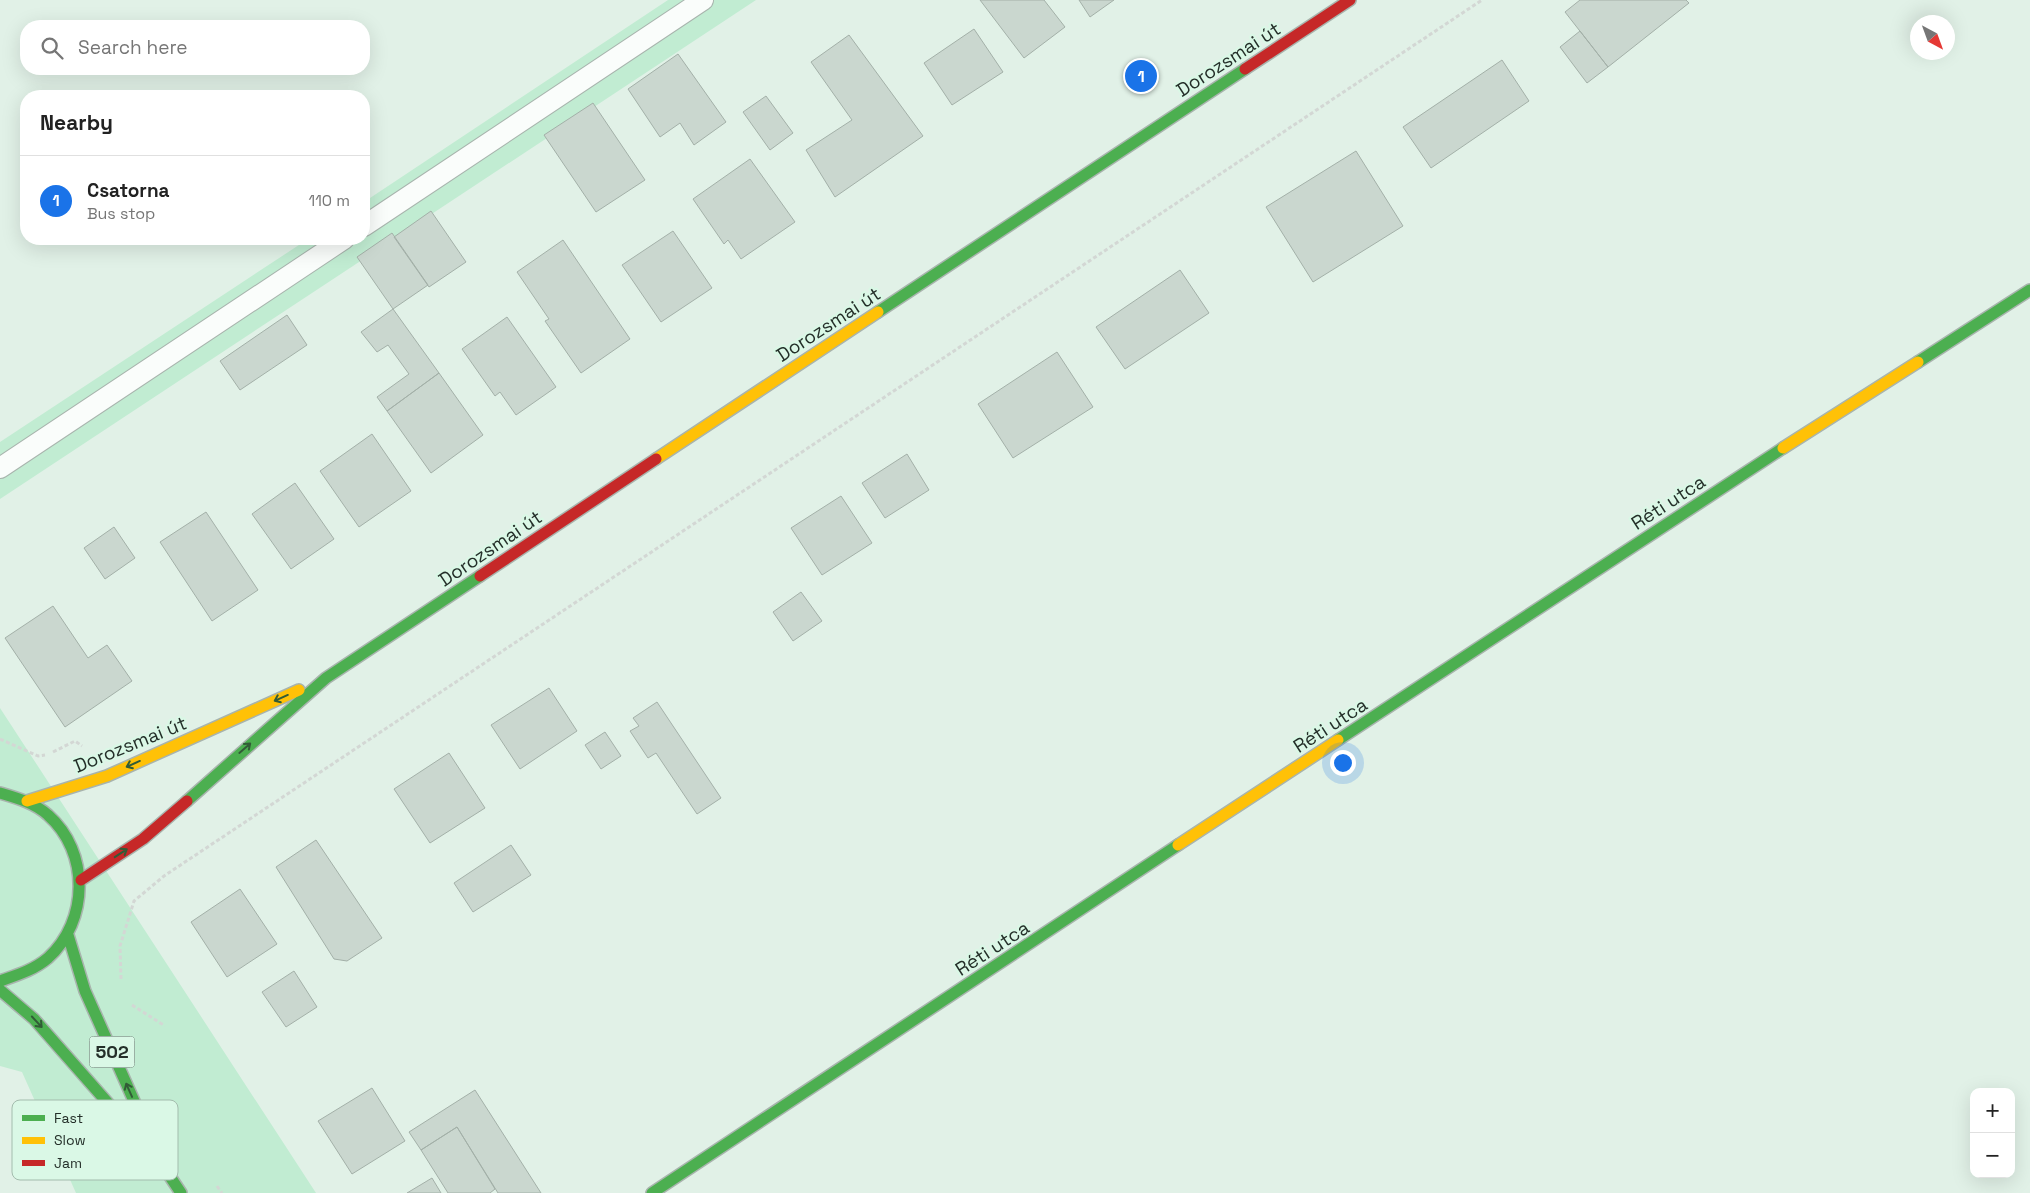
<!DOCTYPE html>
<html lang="en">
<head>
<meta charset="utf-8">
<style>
	body { margin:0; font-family:"Space Grotesk",sans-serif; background:#f2f2f2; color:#222 }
	.controls { position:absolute; right:15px; bottom:15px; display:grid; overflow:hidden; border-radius:10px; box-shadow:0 5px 20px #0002 }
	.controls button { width:45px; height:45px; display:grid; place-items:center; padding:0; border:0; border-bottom:1px solid #e0e0e0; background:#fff; color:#222; font:25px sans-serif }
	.compass { position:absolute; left:1910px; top:15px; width:45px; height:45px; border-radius:50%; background:#fff; box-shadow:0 5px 20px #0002; rotate:139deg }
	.you { position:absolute; left:1342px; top:762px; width:18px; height:18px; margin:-12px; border:4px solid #fff; border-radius:50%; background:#1a73e8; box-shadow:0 0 0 8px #1a73e833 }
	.badge { display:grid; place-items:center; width:32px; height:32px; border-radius:50%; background:#1a73e8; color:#fff; font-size:16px; font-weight:700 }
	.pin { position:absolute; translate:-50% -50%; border:2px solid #fff; box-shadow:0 1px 5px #0006 }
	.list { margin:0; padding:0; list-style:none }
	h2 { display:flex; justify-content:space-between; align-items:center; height:65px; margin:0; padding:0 20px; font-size:21px }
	h2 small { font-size:16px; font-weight:400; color:#767676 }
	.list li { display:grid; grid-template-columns:32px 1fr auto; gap:15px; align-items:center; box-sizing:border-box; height:90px; padding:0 20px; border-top:1px solid #e0e0e0 }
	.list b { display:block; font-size:19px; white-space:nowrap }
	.list p { margin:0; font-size:16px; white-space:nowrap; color:#767676 }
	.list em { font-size:16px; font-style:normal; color:#767676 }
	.icon { flex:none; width:28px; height:28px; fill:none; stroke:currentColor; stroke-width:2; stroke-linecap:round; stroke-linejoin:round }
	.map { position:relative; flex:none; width:2030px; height:1193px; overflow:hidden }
	.search { position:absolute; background:#fff; box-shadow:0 5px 20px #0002; left:20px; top:20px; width:350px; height:55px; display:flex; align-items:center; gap:12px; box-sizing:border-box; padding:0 18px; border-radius:20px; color:#767676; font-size:19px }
	.panel { position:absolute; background:#fff; box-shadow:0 5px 20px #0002; left:20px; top:90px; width:350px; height:155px; border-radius:20px }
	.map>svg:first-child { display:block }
</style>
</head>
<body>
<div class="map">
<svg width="2030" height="1193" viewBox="0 0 2030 1193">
	<rect width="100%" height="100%" fill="#e1f1e7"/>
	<path fill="#c1ecd2" d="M668,0H756L0,499V442L308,239H364V202Z
		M0,708L316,1193H76L22,1072L0,1066Z"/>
	<path fill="#cad7cf" stroke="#a3b0a8" d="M980,0H1044L1065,27L1024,58Z
		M1079,0H1114L1090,17Z
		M1580,0H1686L1689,3L1608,67L1565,12Z
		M974,29L1003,72L952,105L924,63Z
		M1580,31L1608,67L1587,83L1560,47Z
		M849,35L923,136L835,197L806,150L852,120L811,62Z
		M678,54L726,122L694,145L680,123L660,137L628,89Z
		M1502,60L1529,101L1431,168L1403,127Z
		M766,96L793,133L770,150L743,112Z
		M593,103L645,180L596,212L544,135Z
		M1356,151L1403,226L1313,282L1266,207Z
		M750,159L795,222L741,259L728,240L724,244L693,199Z
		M431,211L466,262L429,287L394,237Z
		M673,231L712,288L661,322L622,265Z
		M392,233L428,285L393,309L357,257Z
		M563,240L630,339L581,373L545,321L549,319L517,272Z
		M1180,270L1209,313L1125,369L1096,327Z
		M393,309L439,373L387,411L377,397L409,374L388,345L377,352L361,332Z
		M287,315L307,345L240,390L220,361Z
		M507,317L556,387L516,415L500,392L495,396L462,349Z
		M1057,352L1093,407L1013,458L978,404Z
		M439,373L483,435L431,473L387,411Z
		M372,434L411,491L359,527L320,471Z
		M907,454L929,490L885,518L862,483Z
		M295,483L334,539L291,569L252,514Z
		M841,496L872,543L822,575L791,528Z
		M206,512L258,590L212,621L160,542Z
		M114,527L135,558L105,579L84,548Z
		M801,592L822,621L793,641L773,612Z
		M53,606L88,658L107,645L132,681L65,727L5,638Z
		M549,688L577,731L520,769L491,725Z
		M657,702L721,798L697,814L656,753L648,758L630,731L639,726L633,718Z
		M605,732L621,756L601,769L585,745Z
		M449,753L485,808L430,843L394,789Z
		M316,840L382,938L347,961L334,959L276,867Z
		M511,845L531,875L473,912L454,883Z
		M240,889L277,944L227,977L191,922Z
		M294,971L317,1007L286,1027L262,992Z
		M372,1088L405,1141L352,1174L318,1121Z
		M475,1090L541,1193H498L457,1127L421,1150L409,1132Z
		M457,1127L495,1189L490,1193H448L421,1150Z
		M432,1178L441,1193H407Z"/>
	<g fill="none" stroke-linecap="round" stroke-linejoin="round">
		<defs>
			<path id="lane" d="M364,226L703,0
				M0,468L344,239"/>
			<path id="fast" d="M878,312L1245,69
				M1918,362L2030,290
				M1338,740L1783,448
				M0,793C17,798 35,803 48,815C90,852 89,921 48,958C34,970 17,975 0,981
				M187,801L326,678L480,576
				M68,935L85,991L163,1166L181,1193
				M0,990L34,1019L144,1144
				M652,1193L1178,845"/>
			<path id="slow" d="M1783,448L1918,362
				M656,459L878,312
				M27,801L107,776L299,690
				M1178,845L1338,740"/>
			<path id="jam" d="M1245,69L1350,0
				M480,576L656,459
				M81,880L143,839L187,801"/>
		</defs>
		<use href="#lane" stroke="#a8b4ad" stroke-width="22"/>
		<use href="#fast" stroke="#a8b4ad" stroke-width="14"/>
		<use href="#slow" stroke="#a8b4ad" stroke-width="14"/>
		<use href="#jam" stroke="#a8b4ad" stroke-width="14"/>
		<path stroke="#d3d7d4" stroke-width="3" stroke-dasharray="4 2.5" stroke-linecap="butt" d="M0,739L38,756L45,755
			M53,752L75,741L82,746
			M121,979L120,946L134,901L164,876L1482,0
			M132,1005L165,1026
			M217,1186L222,1193"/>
		<use href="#lane" stroke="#fafdfb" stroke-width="20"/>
		<use href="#fast" stroke="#4caf50" stroke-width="11"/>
		<use href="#slow" stroke="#ffc107" stroke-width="11"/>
		<use href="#jam" stroke="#c62828" stroke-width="11"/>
	</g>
	<defs><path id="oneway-shaft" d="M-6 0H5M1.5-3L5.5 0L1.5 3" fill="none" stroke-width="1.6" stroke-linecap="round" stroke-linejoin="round" transform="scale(1.25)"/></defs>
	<g stroke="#325c37">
		<use href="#oneway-shaft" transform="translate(281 698) rotate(156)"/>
		<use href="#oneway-shaft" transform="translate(245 748) rotate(-41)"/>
		<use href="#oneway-shaft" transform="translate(133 764) rotate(156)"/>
		<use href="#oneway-shaft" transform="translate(121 853) rotate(-33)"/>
		<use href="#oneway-shaft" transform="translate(37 1022) rotate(47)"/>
		<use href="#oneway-shaft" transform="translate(129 1090) rotate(-114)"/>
	</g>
	<g text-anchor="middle" stroke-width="4.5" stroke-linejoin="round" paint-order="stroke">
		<rect fill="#daf8e6" stroke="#5b6b62" stroke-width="1" x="89.5" y="1036.5" width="45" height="31" rx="4"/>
		<g font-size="18" font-weight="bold" fill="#242f29">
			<text x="112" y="1058">502</text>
		</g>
		<g font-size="19" fill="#242f29" stroke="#daf8e6">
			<text transform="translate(1228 59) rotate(-33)" y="7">Dorozsmai út</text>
			<text transform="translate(828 324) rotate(-33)" y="7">Dorozsmai út</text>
			<text transform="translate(1668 502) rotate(-33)" y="7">Réti utca</text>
			<text transform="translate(490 548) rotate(-34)" y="7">Dorozsmai út</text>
			<text transform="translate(1330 725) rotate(-33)" y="7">Réti utca</text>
			<text transform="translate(130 744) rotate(-22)" y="7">Dorozsmai út</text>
			<text transform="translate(992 948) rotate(-33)" y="7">Réti utca</text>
		</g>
	</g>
	<rect x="12" y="1100" width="166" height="80" rx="8" fill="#daf8e6" stroke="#a3bcad" stroke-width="1"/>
	<rect x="22" y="1115" width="23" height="6" fill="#4caf50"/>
	<rect x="22" y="1137" width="23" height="7" fill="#ffc107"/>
	<rect x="22" y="1160" width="23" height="6" fill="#c62828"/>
	<g font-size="14" fill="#242f29">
		<text x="54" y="1123">Fast</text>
		<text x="54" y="1145">Slow</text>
		<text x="54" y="1168">Jam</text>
	</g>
</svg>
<div class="controls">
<button>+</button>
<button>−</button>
</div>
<svg class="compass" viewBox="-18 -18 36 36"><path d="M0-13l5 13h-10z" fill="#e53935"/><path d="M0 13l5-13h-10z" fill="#767676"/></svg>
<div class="you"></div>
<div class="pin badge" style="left:1141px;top:76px">1</div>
<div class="search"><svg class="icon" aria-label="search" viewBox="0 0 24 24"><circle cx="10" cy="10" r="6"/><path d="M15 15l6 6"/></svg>Search here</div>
<section class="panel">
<h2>Nearby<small></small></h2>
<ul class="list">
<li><span class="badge">1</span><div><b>Csatorna</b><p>Bus stop</p></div><em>110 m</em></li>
</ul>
</section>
</div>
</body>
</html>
